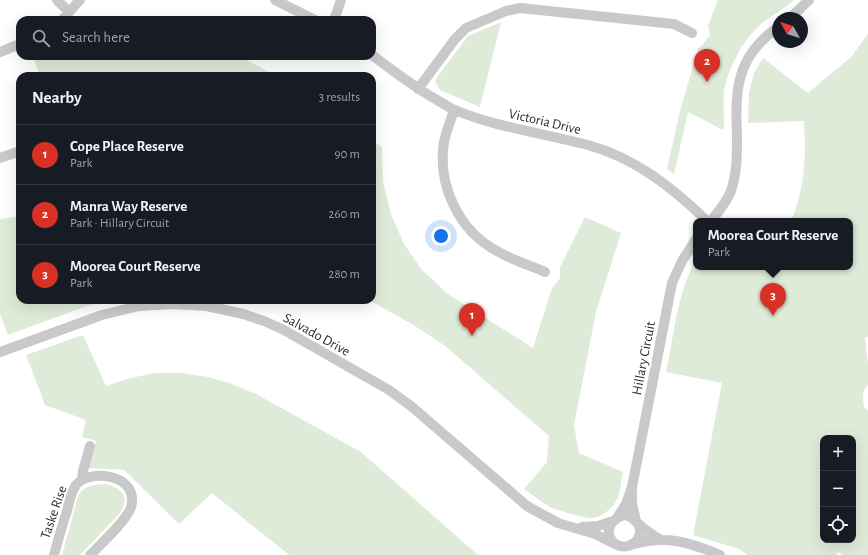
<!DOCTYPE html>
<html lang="en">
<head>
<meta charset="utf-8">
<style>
	body { margin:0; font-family:"Alegreya Sans",sans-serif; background:#242831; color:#f1f3f6 }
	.controls { position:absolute; right:12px; bottom:12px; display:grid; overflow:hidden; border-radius:8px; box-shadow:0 4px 16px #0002 }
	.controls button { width:36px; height:36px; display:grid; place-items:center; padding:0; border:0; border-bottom:1px solid #363941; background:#171b24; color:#f1f3f6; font:20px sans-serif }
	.compass { position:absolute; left:772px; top:12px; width:36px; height:36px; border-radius:50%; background:#171b24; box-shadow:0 4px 16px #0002; rotate:309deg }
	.you { position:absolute; left:441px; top:236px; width:14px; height:14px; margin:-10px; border:3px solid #fff; border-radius:50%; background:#1a73e8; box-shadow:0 0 0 6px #1a73e833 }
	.badge { display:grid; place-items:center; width:26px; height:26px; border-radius:50%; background:#d93025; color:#fff; font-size:13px; font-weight:700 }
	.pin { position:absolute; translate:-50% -33px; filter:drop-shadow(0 1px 2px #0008) }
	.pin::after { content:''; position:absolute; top:21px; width:14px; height:12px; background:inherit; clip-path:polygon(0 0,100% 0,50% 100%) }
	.popup { position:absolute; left:693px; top:218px; width:160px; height:52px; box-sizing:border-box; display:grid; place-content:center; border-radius:8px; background:#171b24; filter:drop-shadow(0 1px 3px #0005); font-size:13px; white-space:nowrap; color:#9ea1a6 }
	.popup b { font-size:15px; color:#f1f3f6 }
	.popup::after { content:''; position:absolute; left:50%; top:100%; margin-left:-8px; border:8px solid transparent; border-top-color:#171b24 }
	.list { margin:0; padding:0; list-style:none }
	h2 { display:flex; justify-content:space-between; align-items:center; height:52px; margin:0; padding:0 16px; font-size:17px }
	h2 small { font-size:13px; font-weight:400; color:#9ea1a6 }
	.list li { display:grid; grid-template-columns:26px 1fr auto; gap:12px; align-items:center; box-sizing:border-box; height:60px; padding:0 16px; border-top:1px solid #363941 }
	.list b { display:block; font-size:15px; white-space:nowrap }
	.list p { margin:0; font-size:13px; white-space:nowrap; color:#9ea1a6 }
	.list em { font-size:13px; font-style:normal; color:#9ea1a6 }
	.icon { flex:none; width:22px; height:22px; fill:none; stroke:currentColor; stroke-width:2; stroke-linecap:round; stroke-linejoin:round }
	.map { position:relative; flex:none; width:868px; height:555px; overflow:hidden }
	.search { position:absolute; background:#171b24; box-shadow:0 4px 16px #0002; left:16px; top:16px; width:360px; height:44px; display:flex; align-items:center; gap:10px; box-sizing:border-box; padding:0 14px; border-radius:12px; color:#9ea1a6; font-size:15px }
	.panel { position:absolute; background:#171b24; box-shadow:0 4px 16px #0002; left:16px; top:72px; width:360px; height:232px; border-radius:12px }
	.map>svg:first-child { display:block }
</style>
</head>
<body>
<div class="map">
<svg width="868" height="555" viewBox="0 0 868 555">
	<rect width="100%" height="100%" fill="#fff"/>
	<path fill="#dfebd9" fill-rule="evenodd" d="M718,0H794C784,9 772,15 761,24C742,41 729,66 724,91C723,102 724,114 724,125L723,130L688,112L674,174L667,169L680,111L698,49L704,43L710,35L708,26Z
		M501,22L480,107L440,90L435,82L437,77L468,36Z
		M868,34V337L865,338L868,363V385C861,392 863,399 864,408L868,410V555H843L838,552L836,555H748L739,549L693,535L722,383L666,372C674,336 677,293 696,260V267H850V221H791C805,189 806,156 804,121L748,123L749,93L754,73L763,58L808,93L851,57ZM823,438H853V540H823Z
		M33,56H240L276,76H40Z
		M372,140L382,147L383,182L391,214L404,244L422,270L448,294L533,348L552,288L560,278V267L585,217L621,233L596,312L574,425L579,453L623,472C621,480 621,490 618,497C615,506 603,517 592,518C583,518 559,511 550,507C541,502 533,495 524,489L547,462L549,436L444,345L415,326L369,300H372Z
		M20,216V300H108L81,308L8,335L0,314V219Z
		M83,335L106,386L130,378L155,373H182L208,377L232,384L256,394L361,452L478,555H289L212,493L179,524L124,470L88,468L96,441L82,437L86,420L45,405L26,355Z
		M106,484C123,489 130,497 120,513L80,555H62L78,496C85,484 94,485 106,484Z"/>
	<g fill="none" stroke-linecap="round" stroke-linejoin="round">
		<path stroke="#c9c9c9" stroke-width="10" d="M57,0L69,12
			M275,0L315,20
			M790,18L809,0
			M62,20L80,0
			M334,20L341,0
			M0,52L20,44
			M372,55C393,71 414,87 437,100C443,103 449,108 455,110C498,128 544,133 588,145C635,158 672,187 707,221
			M418,89L455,39L466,28L506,11L520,8L674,24L692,33
			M454,110C451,120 446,131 444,142C437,185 459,231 497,251C512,260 529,265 545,272
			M0,158L20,151
			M711,221C719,211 726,203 731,191C737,173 737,155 737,137C735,89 736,57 778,27
			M0,352L102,315L139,306L173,304L207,306L243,314L264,321L284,330L389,390L411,406L527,506L558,523L595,534L615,544
			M82,479L83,471L90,446
			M632,491V504L636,521
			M617,518L626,504L632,487L672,283L682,261L696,239
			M639,525C646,548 613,555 609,534C608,528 611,523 615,520C627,509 633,520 641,526C647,531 653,535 659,539
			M582,527L598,526L613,521
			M634,544C666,535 689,542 720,555
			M54,555C58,540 62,526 67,511C69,503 71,492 76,485C89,468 140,474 131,507C128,519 100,545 90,555"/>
	</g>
	<g text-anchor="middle" stroke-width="4" stroke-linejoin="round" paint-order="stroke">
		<g font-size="14" fill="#2c2c2c" stroke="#fff">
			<text transform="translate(545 121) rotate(13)" y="5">Victoria Drive</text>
			<text transform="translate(317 334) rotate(29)" y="5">Salvado Drive</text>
			<text transform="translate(643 358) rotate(-79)" y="5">Hillary Circuit</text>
			<text transform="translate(53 512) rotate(-71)" y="5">Taske Rise</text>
		</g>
	</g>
</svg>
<div class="controls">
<button>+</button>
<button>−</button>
<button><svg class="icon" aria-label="locate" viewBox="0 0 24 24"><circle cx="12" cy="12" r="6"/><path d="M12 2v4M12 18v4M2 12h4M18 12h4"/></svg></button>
</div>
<svg class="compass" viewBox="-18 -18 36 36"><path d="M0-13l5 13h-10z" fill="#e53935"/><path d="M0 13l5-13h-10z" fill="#9ea1a6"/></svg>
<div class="you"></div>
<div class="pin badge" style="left:472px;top:336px">1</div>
<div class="pin badge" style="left:707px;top:82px">2</div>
<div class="pin badge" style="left:773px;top:316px">3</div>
<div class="popup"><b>Moorea Court Reserve</b>Park</div>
<div class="search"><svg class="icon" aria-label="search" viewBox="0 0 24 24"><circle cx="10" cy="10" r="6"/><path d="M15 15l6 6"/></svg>Search here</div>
<section class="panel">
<h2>Nearby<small>3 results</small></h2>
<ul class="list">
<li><span class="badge">1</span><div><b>Cope Place Reserve</b><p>Park</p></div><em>90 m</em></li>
<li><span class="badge">2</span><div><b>Manra Way Reserve</b><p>Park · Hillary Circuit</p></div><em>260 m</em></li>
<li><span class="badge">3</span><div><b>Moorea Court Reserve</b><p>Park</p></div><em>280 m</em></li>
</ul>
</section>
</div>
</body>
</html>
